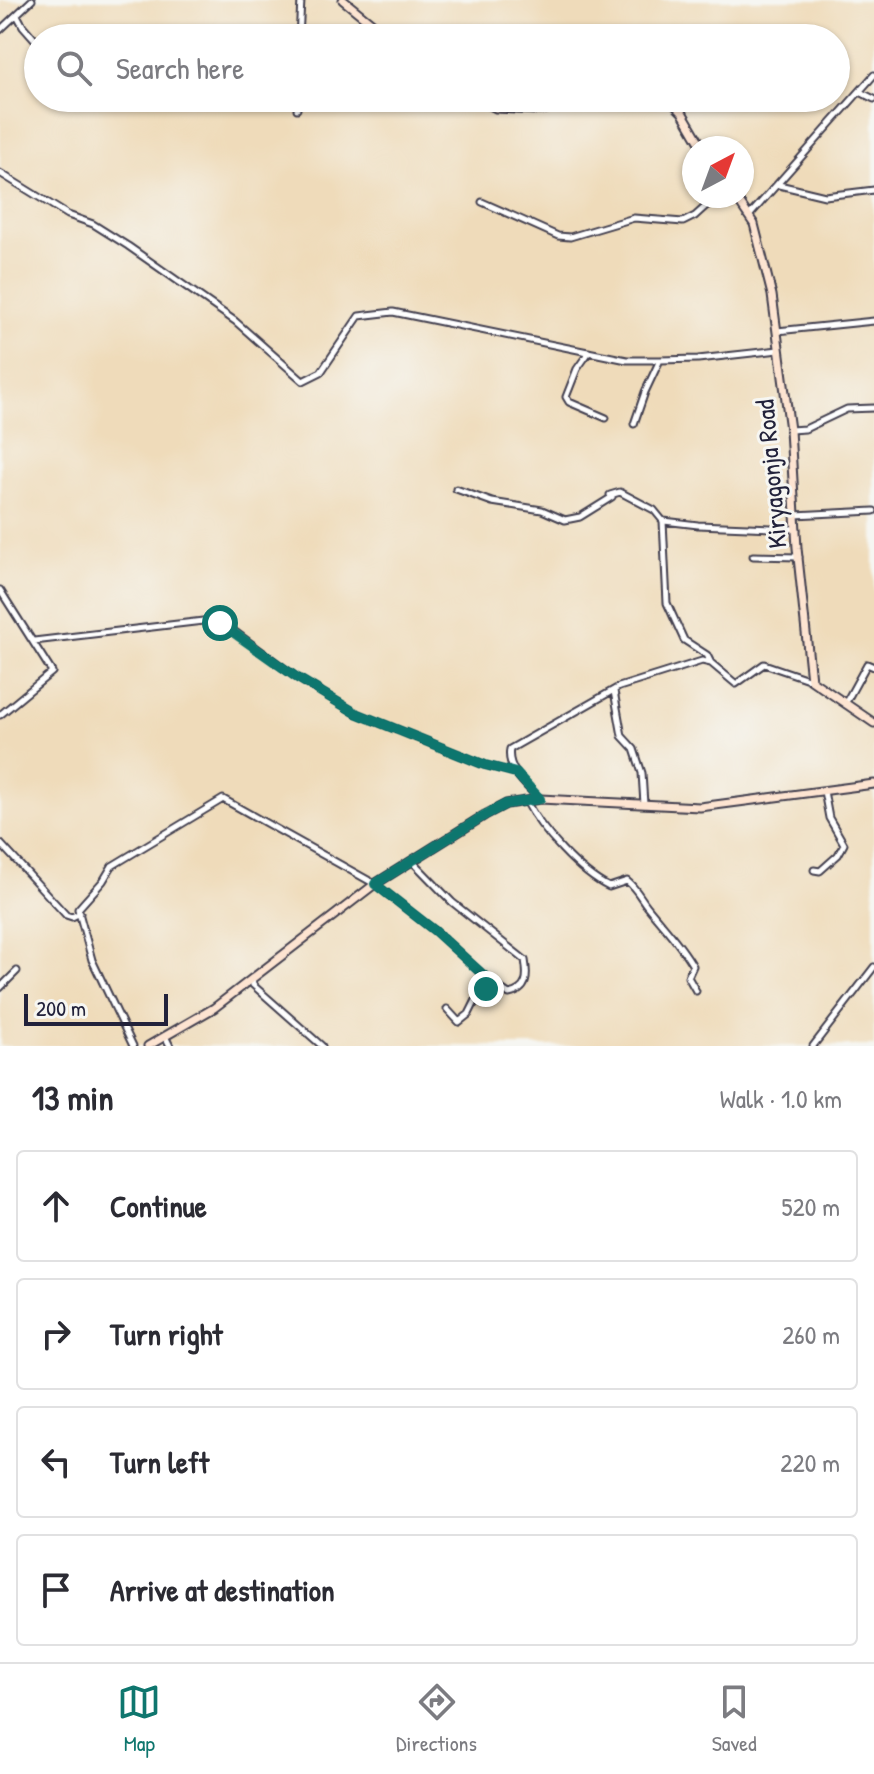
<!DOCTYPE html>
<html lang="en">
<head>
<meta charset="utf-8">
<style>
	body { margin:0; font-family:"Patrick Hand",sans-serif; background:#f2f2f3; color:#2b2b33 }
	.compass { position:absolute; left:682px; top:136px; width:72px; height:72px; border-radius:50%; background:#fff; box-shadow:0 2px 6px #0004; rotate:41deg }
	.scale { position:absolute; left:24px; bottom:20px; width:144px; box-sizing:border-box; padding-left:8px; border:4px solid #22223b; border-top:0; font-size:22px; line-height:28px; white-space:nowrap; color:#22223b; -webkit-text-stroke:6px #f6f6f2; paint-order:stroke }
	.stop { position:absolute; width:24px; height:24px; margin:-18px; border:6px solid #0f766e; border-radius:50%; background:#fff }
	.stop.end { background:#0f766e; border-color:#fff; box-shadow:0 2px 8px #0008 }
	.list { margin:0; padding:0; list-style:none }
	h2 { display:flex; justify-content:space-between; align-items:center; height:104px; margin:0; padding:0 32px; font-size:34px }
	h2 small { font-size:26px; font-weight:400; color:#7c7c81 }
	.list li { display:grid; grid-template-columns:52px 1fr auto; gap:24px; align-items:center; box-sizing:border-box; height:112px; margin:0 16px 16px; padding:0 16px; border:2px solid #e1e1e2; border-radius:8px }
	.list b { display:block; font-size:30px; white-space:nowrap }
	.list em { font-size:26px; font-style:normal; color:#7c7c81 }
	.icon { flex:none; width:44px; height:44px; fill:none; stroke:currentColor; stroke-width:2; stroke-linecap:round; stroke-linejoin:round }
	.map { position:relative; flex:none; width:874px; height:1046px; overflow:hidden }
	.search { position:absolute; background:#fff; box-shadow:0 2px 6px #0004; left:24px; right:24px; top:24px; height:88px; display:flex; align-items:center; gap:20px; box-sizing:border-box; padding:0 28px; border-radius:44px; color:#7c7c81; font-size:30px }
	.sheet { height:616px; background:#fff }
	nav { display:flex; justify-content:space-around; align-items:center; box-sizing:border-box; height:112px; border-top:2px solid #e1e1e2; background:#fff; font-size:22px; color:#7c7c81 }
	nav a { display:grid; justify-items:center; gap:4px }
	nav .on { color:#0f766e }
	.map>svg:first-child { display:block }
</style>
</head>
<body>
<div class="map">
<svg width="874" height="1046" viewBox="0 0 874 1046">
	<rect width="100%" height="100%" fill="#f6f6f2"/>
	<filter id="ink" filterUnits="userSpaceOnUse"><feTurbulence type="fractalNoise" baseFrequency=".0125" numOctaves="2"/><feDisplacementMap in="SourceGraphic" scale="16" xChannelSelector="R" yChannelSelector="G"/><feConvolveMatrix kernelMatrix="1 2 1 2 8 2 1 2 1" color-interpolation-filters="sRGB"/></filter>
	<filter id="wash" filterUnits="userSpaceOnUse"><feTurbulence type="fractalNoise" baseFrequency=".006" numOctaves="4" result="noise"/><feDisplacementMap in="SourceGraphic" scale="32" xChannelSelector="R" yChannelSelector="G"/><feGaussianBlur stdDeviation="1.8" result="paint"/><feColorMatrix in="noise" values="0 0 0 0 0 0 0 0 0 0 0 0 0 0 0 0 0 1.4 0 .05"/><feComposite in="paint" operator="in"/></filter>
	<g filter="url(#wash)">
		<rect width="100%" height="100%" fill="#efdbba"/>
	</g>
	<g filter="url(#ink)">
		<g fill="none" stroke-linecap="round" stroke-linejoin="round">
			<defs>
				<path id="street" d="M17,15L23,26L38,43
					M0,30L32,0
					M299,38L301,0
					M860,92L874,99
					M679,108L690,98
					M297,109V98
					M0,173L68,215L93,224L128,246L235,321L303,381L321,372L359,316L393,312L627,360H660
					M779,185L825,196L874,190
					M482,202L558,236L570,237L634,218L683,222L695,216L717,196
					M749,216L874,75
					M777,331L874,321
					M589,352L577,369L566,397L569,402L606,418
					M634,424L645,392L660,360L698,359L779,350
					M790,430L805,429L847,409L874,408
					M456,489L492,502L542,510L565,520L580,517L612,497
					M610,495L620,492L654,510L663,521L667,603L684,640L707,655L711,663
					M795,515L874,511
					M664,521L698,525L797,529
					M753,556L799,557
					M0,590L52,672L0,715
					M34,641L203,621L220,623L230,628L296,677L356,713L485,765L516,773
					M614,691L622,736L634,749L642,773L644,804
					M845,704L867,664L874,667
					M539,799C526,785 506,769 510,749L619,687L702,661L711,663L736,684L764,664L811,680
					M526,801C541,830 580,873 609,887L627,881C636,888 640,897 647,906C663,926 680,943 693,966L688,977L696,991
					M0,843L66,915L72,917L80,913
					M412,861L452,902L525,960C528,977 528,990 509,994L491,982
					M814,870L820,871L838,855L844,844L829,818L824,791
					M375,884L435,931L491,982L477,998L469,1014L459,1022L447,1009
					M252,979L253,985L322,1046
					M0,988L17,971
					M165,1036L170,1046
					M133,1046L92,960L78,909L103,881L112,866L223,799L375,884
					M813,1046L874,967"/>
				<path id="secondary" d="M343,0L390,38
					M476,98L496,108L540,110L602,98
					M668,98L682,112L703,148
					M735,196L754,224L772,295L790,430L797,548L811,680L874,723
					M148,1046L214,1008L375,884L485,815L506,804L540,799L700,807L874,784"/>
			</defs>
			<use href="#street" stroke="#413e4e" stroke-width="9"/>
			<use href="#secondary" stroke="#413e4e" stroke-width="11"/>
			<use href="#street" stroke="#fff" stroke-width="5"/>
			<use href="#secondary" stroke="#fde4d1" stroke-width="7"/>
		</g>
	</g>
	<g fill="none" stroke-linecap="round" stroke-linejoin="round" filter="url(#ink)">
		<path stroke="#0f766e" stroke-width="10" d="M220,623L296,677L356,713L485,765L516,773L540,799L506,804L485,815L375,884L435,931L491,982L486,989"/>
	</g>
	<g text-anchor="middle" stroke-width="6" stroke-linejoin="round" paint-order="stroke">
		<g font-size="26" fill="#22223b" stroke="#f6f6f2">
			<text transform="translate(771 474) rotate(-95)" y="9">Kiryagonja Road</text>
		</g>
	</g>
</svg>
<svg class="compass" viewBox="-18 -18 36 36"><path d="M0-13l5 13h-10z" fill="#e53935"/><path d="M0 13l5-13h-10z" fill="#7c7c81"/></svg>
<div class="scale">200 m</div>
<div class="stop" style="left:220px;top:623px"></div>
<div class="stop end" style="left:486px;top:989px"></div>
<div class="search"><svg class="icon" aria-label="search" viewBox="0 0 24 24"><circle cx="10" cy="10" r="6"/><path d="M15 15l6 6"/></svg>Search here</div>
</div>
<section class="sheet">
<h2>13 min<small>Walk · 1.0 km</small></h2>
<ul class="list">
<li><svg class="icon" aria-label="ahead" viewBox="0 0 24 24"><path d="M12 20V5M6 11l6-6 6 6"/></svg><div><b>Continue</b></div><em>520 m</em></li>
<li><svg class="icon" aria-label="right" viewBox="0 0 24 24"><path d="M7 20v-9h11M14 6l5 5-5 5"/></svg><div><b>Turn right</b></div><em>260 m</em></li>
<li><svg class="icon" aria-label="left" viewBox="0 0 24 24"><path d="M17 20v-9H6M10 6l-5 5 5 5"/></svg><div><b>Turn left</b></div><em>220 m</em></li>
<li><svg class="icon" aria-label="arrive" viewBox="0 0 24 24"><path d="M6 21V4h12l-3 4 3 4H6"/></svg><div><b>Arrive at destination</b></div></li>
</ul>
</section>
<nav>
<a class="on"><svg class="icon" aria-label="map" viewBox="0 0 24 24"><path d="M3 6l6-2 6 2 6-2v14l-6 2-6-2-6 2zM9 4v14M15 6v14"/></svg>Map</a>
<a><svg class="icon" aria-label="directions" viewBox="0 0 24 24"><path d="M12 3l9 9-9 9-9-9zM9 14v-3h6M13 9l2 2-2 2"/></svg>Directions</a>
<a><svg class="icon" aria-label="saved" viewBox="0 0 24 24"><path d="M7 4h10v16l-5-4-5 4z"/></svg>Saved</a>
</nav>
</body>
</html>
